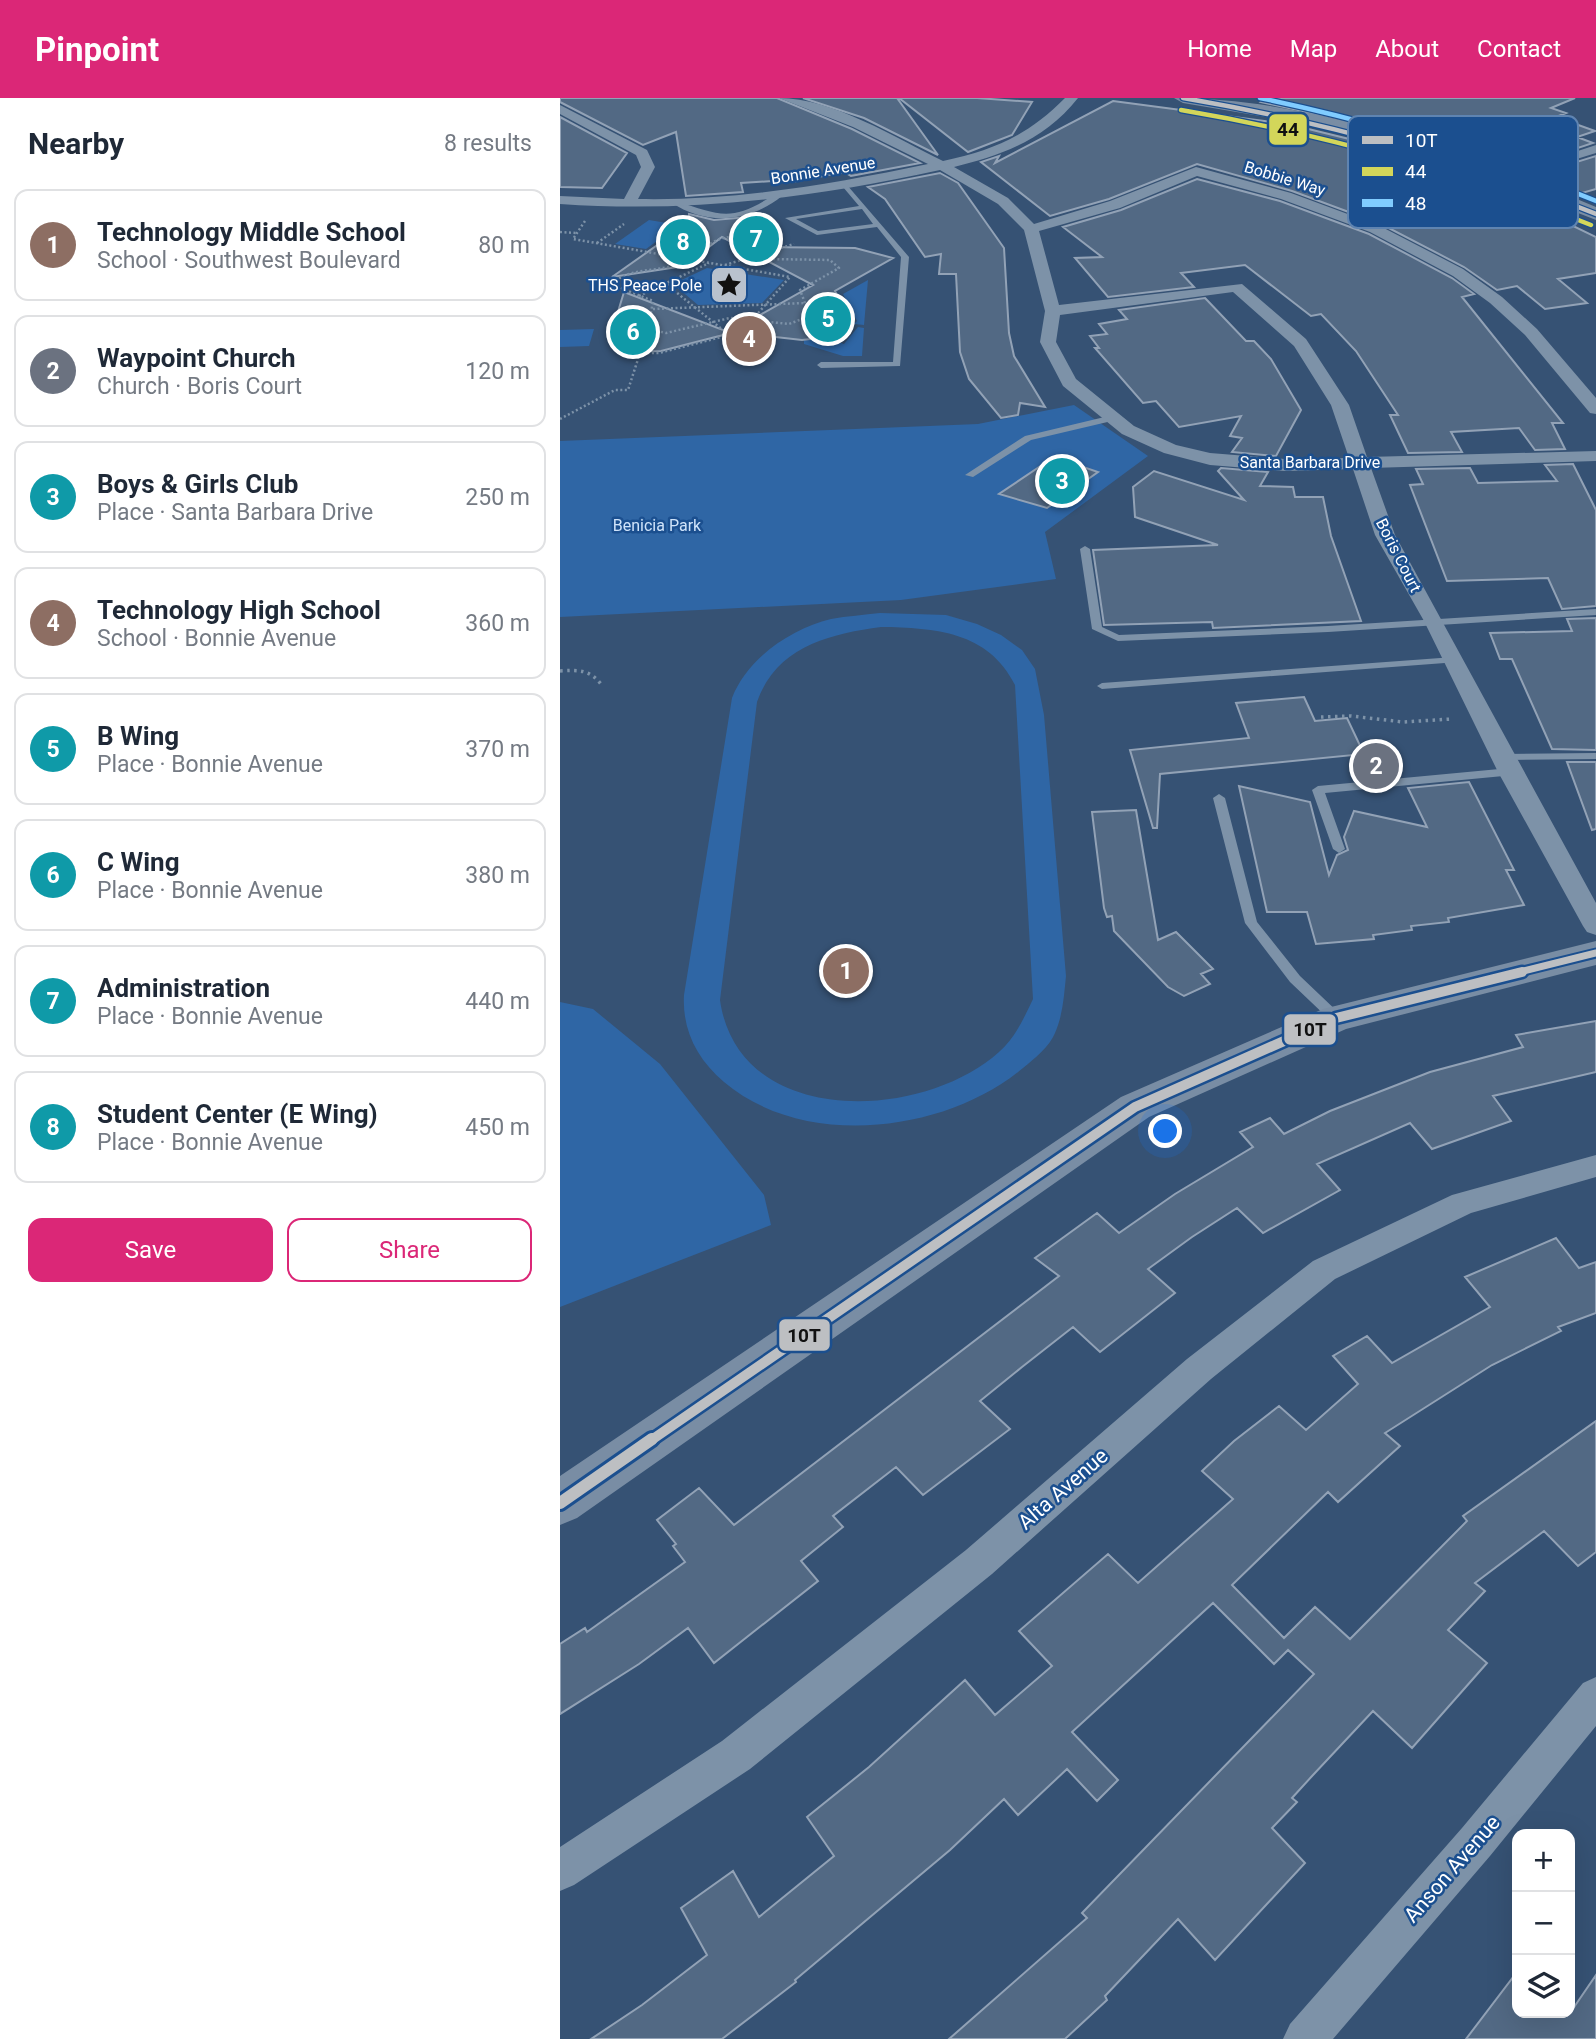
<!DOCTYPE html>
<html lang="en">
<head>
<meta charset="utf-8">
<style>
	body { margin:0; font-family:Roboto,sans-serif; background:#f6f6f7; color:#1f2937 }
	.controls { position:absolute; right:21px; bottom:21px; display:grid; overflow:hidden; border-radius:14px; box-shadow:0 7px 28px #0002 }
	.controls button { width:63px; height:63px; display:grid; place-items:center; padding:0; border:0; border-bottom:2px solid #e0e1e3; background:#fff; color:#1f2937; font:35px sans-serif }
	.you { position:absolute; left:606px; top:1034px; width:24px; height:24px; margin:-18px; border:5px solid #fff; border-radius:50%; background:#1a73e8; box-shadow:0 0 0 10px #1a73e833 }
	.badge { display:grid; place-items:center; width:46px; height:46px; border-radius:50%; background:#db2777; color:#fff; font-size:23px; font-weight:700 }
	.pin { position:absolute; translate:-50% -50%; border:4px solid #fff; box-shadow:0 2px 7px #0006 }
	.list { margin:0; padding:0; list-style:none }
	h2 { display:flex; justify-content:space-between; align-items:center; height:91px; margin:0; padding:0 28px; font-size:30px }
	h2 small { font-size:23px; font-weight:400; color:#747a83 }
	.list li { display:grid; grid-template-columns:46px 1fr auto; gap:21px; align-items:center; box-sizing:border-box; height:112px; margin:0 14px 14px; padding:0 14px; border:2px solid #e0e1e3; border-radius:14px }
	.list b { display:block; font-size:26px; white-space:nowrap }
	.list p { margin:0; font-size:23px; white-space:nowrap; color:#747a83 }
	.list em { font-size:23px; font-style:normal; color:#747a83 }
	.actions { display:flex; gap:14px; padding:21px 28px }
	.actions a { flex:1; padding:16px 0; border:2px solid #db2777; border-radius:14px; text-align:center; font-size:24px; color:#db2777 }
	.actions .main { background:#db2777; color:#fff }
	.icon { flex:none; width:38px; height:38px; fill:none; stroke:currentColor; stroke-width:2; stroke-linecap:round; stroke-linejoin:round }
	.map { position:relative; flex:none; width:1036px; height:1941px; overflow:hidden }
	header { display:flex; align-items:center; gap:42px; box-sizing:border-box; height:98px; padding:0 35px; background:#db2777; color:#fff }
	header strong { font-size:33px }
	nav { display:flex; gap:38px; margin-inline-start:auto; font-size:24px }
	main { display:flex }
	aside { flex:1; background:#fff }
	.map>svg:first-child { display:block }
</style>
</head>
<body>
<header>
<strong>Pinpoint</strong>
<nav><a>Home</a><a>Map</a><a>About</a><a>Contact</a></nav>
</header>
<main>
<aside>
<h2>Nearby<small>8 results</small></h2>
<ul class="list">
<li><span class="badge" style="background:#8d6e63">1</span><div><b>Technology Middle School</b><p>School · Southwest Boulevard</p></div><em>80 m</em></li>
<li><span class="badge" style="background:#6b7280">2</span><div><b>Waypoint Church</b><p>Church · Boris Court</p></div><em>120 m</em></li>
<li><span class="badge" style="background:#0f9aa8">3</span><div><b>Boys &amp; Girls Club</b><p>Place · Santa Barbara Drive</p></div><em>250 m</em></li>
<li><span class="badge" style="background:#8d6e63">4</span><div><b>Technology High School</b><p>School · Bonnie Avenue</p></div><em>360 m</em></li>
<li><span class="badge" style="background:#0f9aa8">5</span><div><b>B Wing</b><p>Place · Bonnie Avenue</p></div><em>370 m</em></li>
<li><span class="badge" style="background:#0f9aa8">6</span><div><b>C Wing</b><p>Place · Bonnie Avenue</p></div><em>380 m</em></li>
<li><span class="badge" style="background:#0f9aa8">7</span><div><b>Administration</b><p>Place · Bonnie Avenue</p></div><em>440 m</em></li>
<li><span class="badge" style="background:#0f9aa8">8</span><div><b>Student Center (E Wing)</b><p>Place · Bonnie Avenue</p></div><em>450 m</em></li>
</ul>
<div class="actions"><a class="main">Save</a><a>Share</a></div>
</aside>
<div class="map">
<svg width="1036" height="1941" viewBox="0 0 1036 1941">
	<rect width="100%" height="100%" fill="#365274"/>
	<path fill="#2f66a5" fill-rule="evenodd" d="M89,122L119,127L86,151L55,146Z
		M147,170L224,182L202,205L138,207L113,186Z
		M308,182L304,227L294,226L297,223L283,196Z
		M298,229L304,230L302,258H283L244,246V242L265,239L284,246Z
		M34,231L29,248L0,249V232Z
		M514,307L588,358L485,434L496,481L341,502L0,519V343L418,326Z
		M320,515L386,517L417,526L441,537L462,552L475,571L484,617L506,878C504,897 503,917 495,935C490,948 474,961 463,970C386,1035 244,1052 164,984C137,961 122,932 124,897L172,600C187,561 230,531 271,521C287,518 304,517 320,515ZM321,529C375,530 428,533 455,587L473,901C464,920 455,940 439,954C361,1024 178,1030 160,902L197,604C216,549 269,536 321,529Z
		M0,904L33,911L100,966L204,1097L211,1127L0,1209Z"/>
	<path fill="#526984" stroke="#92a2b6" stroke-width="2" d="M0,0H217L292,31L360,65L291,78L284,74L232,84L227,82L181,85L183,94L126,98L116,34L83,47L0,4Z
		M243,0H337L378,57L304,20Z
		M339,0H417L472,4L452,37L408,54Z
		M707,0H1015L991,10L1006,15L996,19L1035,33L1017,39L1033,45L951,72L830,32L701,4Z
		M553,3L728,26L826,50L987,106L974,109L1036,139V175L998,181L1027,205L985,211L957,188L937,192L904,169L821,126L732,93L637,66L549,101L490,118L421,64L439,58L435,65Z
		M0,19L67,55L42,90L0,89Z
		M1036,58V91L1015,97L968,79Z
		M380,75L398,85L444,150L449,235L454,258L485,309L460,305L458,317L441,320L409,281L400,254L396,176H379L381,156L365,159L325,101L308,89Z
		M637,81L720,103L809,136L892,180L914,196L902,199L1003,325H992L1005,351L975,352L959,330L891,334L902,354L848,355L830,317H838L796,253L761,216L751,218L685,167L621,175L634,189L548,199L515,160L542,159L503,129L561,112Z
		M129,116L154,122L188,119L195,149L295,150L333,160L275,193L289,223L276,238L242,242L170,234L253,187L162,139L124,168L52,179L130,124Z
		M64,194L171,235L101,253L64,254L50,240Z
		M645,200L686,243H694L711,261L741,312L716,358L672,354L682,340L670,338L681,318L619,329L596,303L583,305L535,250H539L530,238L547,236L539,226L567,221L559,212Z
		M494,359L538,374L487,410L439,396Z
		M1013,366L1036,412V508L1002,511L988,480L887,483L850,387L863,386L856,371L910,370L918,385L997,383L985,367Z
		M661,370L708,374L700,388L733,389L735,399H763L771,438L801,523L653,530L652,524L544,527L533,452L658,447L575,419L573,389L594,373L684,402L658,373Z
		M1036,520V652L992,651L952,561H940L930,535L1012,533L1007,521Z
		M744,599L755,623L787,620L804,656L600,676L597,730H593L570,652L689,640L676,605Z
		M1007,664H1036V731L1032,732Z
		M909,684L954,772H946L964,807L888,820L889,824L851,828L852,832L813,837L814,841L756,846L747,814H707L679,688L750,704L769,777L777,757L788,752L784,739L794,713L867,729L848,690Z
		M576,712L598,842L616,834L653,871L641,876L650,886L624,898L608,889L554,833L552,818L547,819L544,810L532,714Z
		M1036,923V974L933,998L951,1023L872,1051L850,1025L757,1066L780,1092L703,1135L677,1110L632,1139L588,1171L615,1195L540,1254L513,1229L462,1269L420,1303L450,1331L363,1397L336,1369L273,1418L283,1429L241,1463L258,1483L154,1565L128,1530L79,1566L0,1616V1546L25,1530L27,1534L125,1464L113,1448L116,1446L97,1422L139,1390L174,1427L499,1178L475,1160L537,1115L559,1135L615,1096L693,1049L680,1034L710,1020L724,1036L770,1013L870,974L963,949L956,937Z
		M996,1140L1019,1170L1036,1164V1215L998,1229L1001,1233L932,1267L825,1335L840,1348L778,1404L768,1394L672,1487L724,1540L755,1509L790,1541L907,1423L903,1418L1036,1323V1454L1018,1468L984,1433L915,1485L925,1493L888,1532L927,1565L852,1650L813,1613L753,1677L732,1700L737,1704L712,1730L745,1765L655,1862L618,1821L545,1898L547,1902L505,1941H389L527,1820L522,1815L754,1576L728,1552L714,1566L653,1505L512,1634L558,1682L537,1703L507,1671L458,1717L444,1701L390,1752L235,1882L236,1884L162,1941H31L82,1907L147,1857L121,1810L173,1773L199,1819L274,1758L247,1719L309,1669L405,1582L435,1617L492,1568L459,1533L548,1456L578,1485L673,1401L642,1373L674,1343L719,1308L746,1332L798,1286L773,1258L807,1238L832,1265L930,1209L905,1179Z
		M957,1874V1915H1010L1036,1877V1941H906Z"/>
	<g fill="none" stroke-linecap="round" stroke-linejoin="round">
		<path stroke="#7d92a8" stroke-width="2.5" stroke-dasharray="2 2.5" stroke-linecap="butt" d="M25,123L13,141L230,179L192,222
			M0,134L16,135
			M169,139L209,161L270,162L279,170L240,192L250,218L229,226L170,220L106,235L88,231L93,203L51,186C73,167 101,176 125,163C141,155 150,141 169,139Z
			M168,141L192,158
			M37,145L64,126
			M165,167L234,146
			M79,198L149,165
			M93,211L245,205
			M0,321L55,292H68L80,255H99L169,237L106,186"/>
		<path stroke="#7d92a8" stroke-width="3.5" stroke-dasharray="2.5 4.5" stroke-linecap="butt" d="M0,573C18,572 29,571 41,586
			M761,619L791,618L843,624L892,621"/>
		<path fill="#7d92a8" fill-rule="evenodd" d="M287,87L349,159L340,268L261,270L257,267L261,264H333L341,159L317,129L257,137L225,120L299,108L283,89ZM302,111L313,126L258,133L236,121Z
			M215,96L222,98C190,124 147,128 112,105L116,103C161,118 173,124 215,96Z
			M553,317L557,320L556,322L471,342L413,379L405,377L465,338Z
			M525,448L530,451L542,529L559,537L768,528L1036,511V517L768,534L558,543L532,531L520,451Z
			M894,559L899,562L898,564L542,591L537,588L542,585Z
			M1036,655V661L943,662L937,659L943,656Z
			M950,670L954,671V677L765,695L785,751L779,755L773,751L752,692L758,688Z
			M659,696L665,700L697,824L740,878L781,917L783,920L781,923H771L730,884L685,825L653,700Z"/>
		<path fill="#7d92a8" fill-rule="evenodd" d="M219,0C272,0 336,40 383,63C434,52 467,38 505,0H518C486,41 443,57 394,69L448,100L474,126L550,103L636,69L731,95L820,128L903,171L942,199L977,231L1036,300V316L1030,315L965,237L930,205L893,178L810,134L721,101L637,78L560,110L479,133L499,207L682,186L746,241L789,307L807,359L1036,353V363L811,370L835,437L1036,805V837L1027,834L1023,828L938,674L864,523L815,437L793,371L725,373L650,367L604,355L562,336L503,288L480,244L485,213L464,132L438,106L380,72C253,100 129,115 0,106V98L64,101L81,69L76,57L0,16V7L87,52L95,69L78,101C176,103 272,86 368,66L293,29ZM673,194L734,248L771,307L789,360L725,361L650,355L616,347L574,328L516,281L496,244L500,217Z
			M1036,47V55L949,82L942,78Z
			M1036,1057V1079L911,1115L775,1181L651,1281L432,1476L190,1671L14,1787L0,1793V1749L162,1643L406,1452L627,1261L753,1163L892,1097Z
			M1036,1579V1628L930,1758L773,1941H723L730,1926L902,1730L1023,1585Z"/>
		<path fill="#798da4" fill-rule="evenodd" d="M614,0C752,0 910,56 1036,109V122L929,80L827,47L729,23L623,5Z
			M1036,843V867L786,931L589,1019L17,1420L0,1427V1378L561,999L763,911Z"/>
		<defs>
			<path id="bus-1-far3" d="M623,0C766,24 902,62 1036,116"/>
			<path id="bus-1-far2" d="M955,875L1036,855"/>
			<path id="bus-1-far1" d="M90,1343L575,1009L776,920L962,874"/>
			<path id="bus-1" d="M0,1405L92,1341"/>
			<path id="bus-2" d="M621,12C763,36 898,73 1031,127"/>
			<path id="bus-3" d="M700,0C816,24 927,58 1036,103"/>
		</defs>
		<use href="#bus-1-far3" stroke="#1b4f8f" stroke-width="7"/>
		<use href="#bus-1-far2" stroke="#1b4f8f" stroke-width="11"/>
		<use href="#bus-1-far1" stroke="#1b4f8f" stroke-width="15"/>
		<use href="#bus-1" stroke="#1b4f8f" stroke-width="18"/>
		<use href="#bus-2" stroke="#1b4f8f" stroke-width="7"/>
		<use href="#bus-3" stroke="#1b4f8f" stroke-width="7"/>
		<use href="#bus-1-far3" stroke="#bdbfc2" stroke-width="4.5"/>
		<use href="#bus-1-far2" stroke="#bdbfc2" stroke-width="7"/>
		<use href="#bus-1-far1" stroke="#bdbfc2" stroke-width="10"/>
		<use href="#bus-1" stroke="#bdbfc2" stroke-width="12"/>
		<use href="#bus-2" stroke="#d3d65a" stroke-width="4.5"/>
		<use href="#bus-3" stroke="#80ccff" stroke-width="4.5"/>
	</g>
	<defs>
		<symbol id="sight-square" viewBox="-11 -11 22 22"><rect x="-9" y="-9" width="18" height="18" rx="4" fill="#b9c2ce" stroke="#1b4f8f"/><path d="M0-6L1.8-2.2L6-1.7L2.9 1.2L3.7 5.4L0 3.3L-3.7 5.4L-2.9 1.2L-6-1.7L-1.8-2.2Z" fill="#111"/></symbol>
	</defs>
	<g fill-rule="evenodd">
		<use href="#sight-square" x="147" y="165" width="44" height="44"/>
	</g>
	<g text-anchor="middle" stroke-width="5" stroke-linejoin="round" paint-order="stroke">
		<g font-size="16" fill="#fff" stroke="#1b4f8f">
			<text transform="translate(263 72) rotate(-9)" y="6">Bonnie Avenue</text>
			<text transform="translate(725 80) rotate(17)" y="6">Bobbie Way</text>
			<text x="750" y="370">Santa Barbara Drive</text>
			<text transform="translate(839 457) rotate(63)" y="6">Boris Court</text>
		</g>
		<g font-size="16" fill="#fff" stroke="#1b4f8f" text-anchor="end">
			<text x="142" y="193">THS Peace Pole</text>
		</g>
		<g font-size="16" fill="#cfe3fa" stroke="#1b4f8f">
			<text x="97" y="433">Benicia Park</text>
		</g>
		<g font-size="21" fill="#fff" stroke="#1b4f8f">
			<text transform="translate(503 1391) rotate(-41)" y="7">Alta Avenue</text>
			<text transform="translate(892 1771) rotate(-49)" y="7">Anson Avenue</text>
		</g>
	</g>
	<rect x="788" y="18" width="230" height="112" rx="10" fill="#1b4f8f" stroke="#5f84b1" stroke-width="2"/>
	<rect x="802" y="38" width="31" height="8" fill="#bdbfc2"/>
	<rect x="802" y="69" width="31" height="9" fill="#d3d65a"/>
	<rect x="802" y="101" width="31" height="8" fill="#80ccff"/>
	<g font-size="19" fill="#fff">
		<text x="845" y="49">10T</text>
		<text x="845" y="80">44</text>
		<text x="845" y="112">48</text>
	</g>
	<g stroke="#1b4f8f" stroke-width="2.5">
		<rect x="708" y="15" width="40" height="33" rx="7" fill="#d3d65a"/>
		<rect x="723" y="915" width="54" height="33" rx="7" fill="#bdbfc2"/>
		<rect x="218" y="1220" width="53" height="34" rx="7" fill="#bdbfc2"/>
	</g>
	<g font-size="19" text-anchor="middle" font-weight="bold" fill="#111">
		<text x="728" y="38">44</text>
		<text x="750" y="938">10T</text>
		<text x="244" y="1244">10T</text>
	</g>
</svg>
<div class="controls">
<button>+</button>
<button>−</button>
<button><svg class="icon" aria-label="layers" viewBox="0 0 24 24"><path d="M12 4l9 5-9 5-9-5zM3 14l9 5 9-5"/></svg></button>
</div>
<div class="you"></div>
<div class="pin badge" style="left:286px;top:873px;background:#8d6e63">1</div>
<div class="pin badge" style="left:816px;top:668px;background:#6b7280">2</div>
<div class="pin badge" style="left:502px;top:383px;background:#0f9aa8">3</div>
<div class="pin badge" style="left:189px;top:241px;background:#8d6e63">4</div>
<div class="pin badge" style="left:268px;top:221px;background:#0f9aa8">5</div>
<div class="pin badge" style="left:73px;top:234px;background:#0f9aa8">6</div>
<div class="pin badge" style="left:196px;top:141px;background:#0f9aa8">7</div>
<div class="pin badge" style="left:123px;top:144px;background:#0f9aa8">8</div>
</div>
</main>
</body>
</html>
